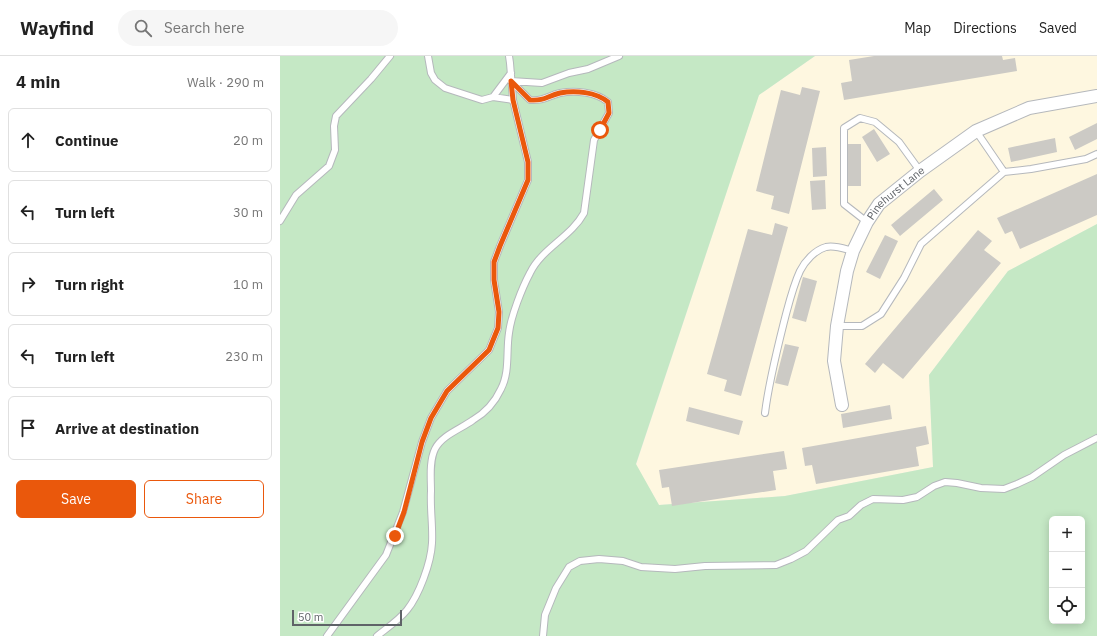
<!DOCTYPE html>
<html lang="en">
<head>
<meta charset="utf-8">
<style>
	body { margin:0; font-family:"IBM Plex Sans",sans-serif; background:#f6f6f6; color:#222 }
	.controls { position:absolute; right:12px; bottom:12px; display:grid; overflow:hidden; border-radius:6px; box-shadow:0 2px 10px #0003 }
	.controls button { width:36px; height:36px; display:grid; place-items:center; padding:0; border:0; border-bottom:1px solid #e0e0e0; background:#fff; color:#222; font:20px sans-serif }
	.scale { position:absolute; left:12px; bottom:10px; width:110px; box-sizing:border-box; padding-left:4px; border:2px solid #5f6368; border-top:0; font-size:11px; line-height:14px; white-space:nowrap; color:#5f6368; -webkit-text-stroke:3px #fff; paint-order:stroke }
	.stop { position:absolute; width:12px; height:12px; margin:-9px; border:3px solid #ea580c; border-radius:50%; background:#fff }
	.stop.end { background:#ea580c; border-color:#fff; box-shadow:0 1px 4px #0008 }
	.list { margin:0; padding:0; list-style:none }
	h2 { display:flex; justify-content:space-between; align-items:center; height:52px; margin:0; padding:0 16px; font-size:17px }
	h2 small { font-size:13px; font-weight:400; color:#767676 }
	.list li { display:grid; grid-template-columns:26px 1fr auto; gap:12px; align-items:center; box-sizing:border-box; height:64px; margin:0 8px 8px; padding:0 8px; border:1px solid #e0e0e0; border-radius:6px }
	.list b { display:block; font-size:15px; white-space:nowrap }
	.list em { font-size:13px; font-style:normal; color:#767676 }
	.actions { display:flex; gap:8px; padding:12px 16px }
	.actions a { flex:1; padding:9px 0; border:1px solid #ea580c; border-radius:6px; text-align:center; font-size:14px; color:#ea580c }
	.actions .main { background:#ea580c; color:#fff }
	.icon { flex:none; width:22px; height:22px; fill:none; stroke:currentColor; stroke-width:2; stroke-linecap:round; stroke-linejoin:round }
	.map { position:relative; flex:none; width:817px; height:580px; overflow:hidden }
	header { display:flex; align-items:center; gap:24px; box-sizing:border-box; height:56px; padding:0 20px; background:#fff; border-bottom:1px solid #e0e0e0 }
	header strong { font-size:19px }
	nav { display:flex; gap:22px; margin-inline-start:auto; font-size:14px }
	.search { width:280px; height:36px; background:#f6f6f6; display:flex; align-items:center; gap:10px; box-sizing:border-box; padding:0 14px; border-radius:22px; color:#767676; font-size:15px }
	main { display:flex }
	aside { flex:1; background:#fff }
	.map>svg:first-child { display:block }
</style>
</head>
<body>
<header>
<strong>Wayfind</strong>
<div class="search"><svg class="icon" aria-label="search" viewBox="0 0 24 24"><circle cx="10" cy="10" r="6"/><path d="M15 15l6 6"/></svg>Search here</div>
<nav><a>Map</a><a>Directions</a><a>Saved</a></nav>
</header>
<main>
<aside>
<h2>4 min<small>Walk · 290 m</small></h2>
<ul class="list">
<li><svg class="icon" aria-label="ahead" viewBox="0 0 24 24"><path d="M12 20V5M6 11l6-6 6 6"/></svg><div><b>Continue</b></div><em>20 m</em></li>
<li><svg class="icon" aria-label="left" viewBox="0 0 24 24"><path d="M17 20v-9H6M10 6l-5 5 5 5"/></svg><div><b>Turn left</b></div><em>30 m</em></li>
<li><svg class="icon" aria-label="right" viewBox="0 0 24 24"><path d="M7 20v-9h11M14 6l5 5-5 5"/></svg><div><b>Turn right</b></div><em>10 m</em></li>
<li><svg class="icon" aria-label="left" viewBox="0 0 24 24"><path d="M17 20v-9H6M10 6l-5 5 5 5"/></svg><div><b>Turn left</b></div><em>230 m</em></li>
<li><svg class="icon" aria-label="arrive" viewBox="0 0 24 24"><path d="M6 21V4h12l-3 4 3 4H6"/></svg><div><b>Arrive at destination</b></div></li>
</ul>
<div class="actions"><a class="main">Save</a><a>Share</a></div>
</aside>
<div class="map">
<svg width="817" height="580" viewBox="0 0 817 580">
	<rect width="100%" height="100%" fill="#f1efe8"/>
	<path fill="#fef7e0" d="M535,0H817V168L728,215L649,319L653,411L505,440L379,449L356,409L479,39Z"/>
	<path fill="#c5e8c5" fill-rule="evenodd" d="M0,0H535L479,39L356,408L379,449L505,440L653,411L649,319L728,215L817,168V580H0ZM772,463H802V565H772Z"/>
	<path fill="#cccac5" d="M594,0H722L723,4L735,2L737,15L564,44L561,27L572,25L569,4Z
		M522,31L540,35L509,158L491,153L494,140L476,135L501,34L520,39Z
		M817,67V83L795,94L789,81Z
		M594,73L610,98L597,106L582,81Z
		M775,82L777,96L731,106L728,92Z
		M568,88H581V130H568Z
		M546,91L547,120L533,121L532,92Z
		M817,118V159L740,193L732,175L725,178L717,162Z
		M545,124L546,153L532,154L530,125Z
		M654,133L663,144L620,180L611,169Z
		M495,167L508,171L461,340L444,335L447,324L427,318L468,173L492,179Z
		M698,174L712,185L704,194L721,207L623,323L603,307L595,317L585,308Z
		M605,179L618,185L600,223L586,216Z
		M523,221L537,225L526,266L512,262Z
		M505,288L519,291L508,330L495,327Z
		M610,349L612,363L563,372L561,358Z
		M409,351L463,365L459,379L406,365Z
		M646,370L649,388L636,391L639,410L536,428L532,409L525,410L522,392Z
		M504,395L507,413L493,415L496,434L392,450L389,431L382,432L379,414Z"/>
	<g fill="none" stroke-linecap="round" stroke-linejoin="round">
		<defs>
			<path id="service" d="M148,0L151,17L155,24L165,32L202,44L213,41L233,44
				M231,25L262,27L289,17L308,13L339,0
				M213,41L231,17
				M696,75L724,116
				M0,165L16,139L49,110L55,94L54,70L56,60L91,23L110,0
				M587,166L564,148V72L580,62L595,66L619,86L640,115
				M557,270H582L601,258L624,222L641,188L724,116L751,113L806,103L817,98
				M485,357C489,325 497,294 505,262C509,247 513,230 520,215C525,205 535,194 546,191C555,189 565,193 573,195
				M47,580L106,499L123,456L142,386L151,362L167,335L209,294L218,272L219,256L214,224V206L220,190L248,124V106L233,44L230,7L229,0
				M97,580C107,572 119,564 127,554C139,539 151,507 152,487C153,470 150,453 151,435C151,423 149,405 155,393C162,379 181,373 193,364C205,357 215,346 221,333C230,316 226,295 229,277C231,260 242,232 250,217C262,192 291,181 304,157L314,84L329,57L328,46C316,36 295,34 280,37C267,40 265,45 250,44L231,25
				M263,580L265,559L276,532L289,511L300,505L319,503L343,505L361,511L395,513L425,510L496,509L511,503L526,495L558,464L569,460L581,449L593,443L623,444L637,441L654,430L665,426L677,427L701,432L724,433L737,428L752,421L784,399L817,382"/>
			<g id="minor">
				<path id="s1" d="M562,349L554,305L557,270L567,215L573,195L587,166L599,148L640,115L696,75L749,52L817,40"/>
			</g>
		</defs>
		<use href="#service" stroke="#b5b8bc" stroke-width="8"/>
		<use href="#minor" stroke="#b5b8bc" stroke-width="14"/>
		<use href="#service" stroke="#fff" stroke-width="6"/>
		<use href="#minor" stroke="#fff" stroke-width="12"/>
	</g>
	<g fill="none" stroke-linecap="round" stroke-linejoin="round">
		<path stroke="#ea580c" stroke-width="5" d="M115,480L124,456L142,386L151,362L167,335L209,294L218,272L219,256L214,224V206L220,190L248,124V106L233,44L231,25L250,44C265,45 267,40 280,37C295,34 316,36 328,46L329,57L320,74"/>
	</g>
	<g text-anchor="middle" stroke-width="4" stroke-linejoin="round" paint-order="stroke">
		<g font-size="11" fill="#5f6368" stroke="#fff">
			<text dy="4" stroke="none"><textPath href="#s1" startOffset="230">Pinehurst Lane</textPath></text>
		</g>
	</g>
</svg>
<div class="controls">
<button>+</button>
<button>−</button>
<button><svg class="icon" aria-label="locate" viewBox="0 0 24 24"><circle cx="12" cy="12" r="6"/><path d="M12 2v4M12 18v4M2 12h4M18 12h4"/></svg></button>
</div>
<div class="scale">50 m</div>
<div class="stop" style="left:320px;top:74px"></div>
<div class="stop end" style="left:115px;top:480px"></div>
</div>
</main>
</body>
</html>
